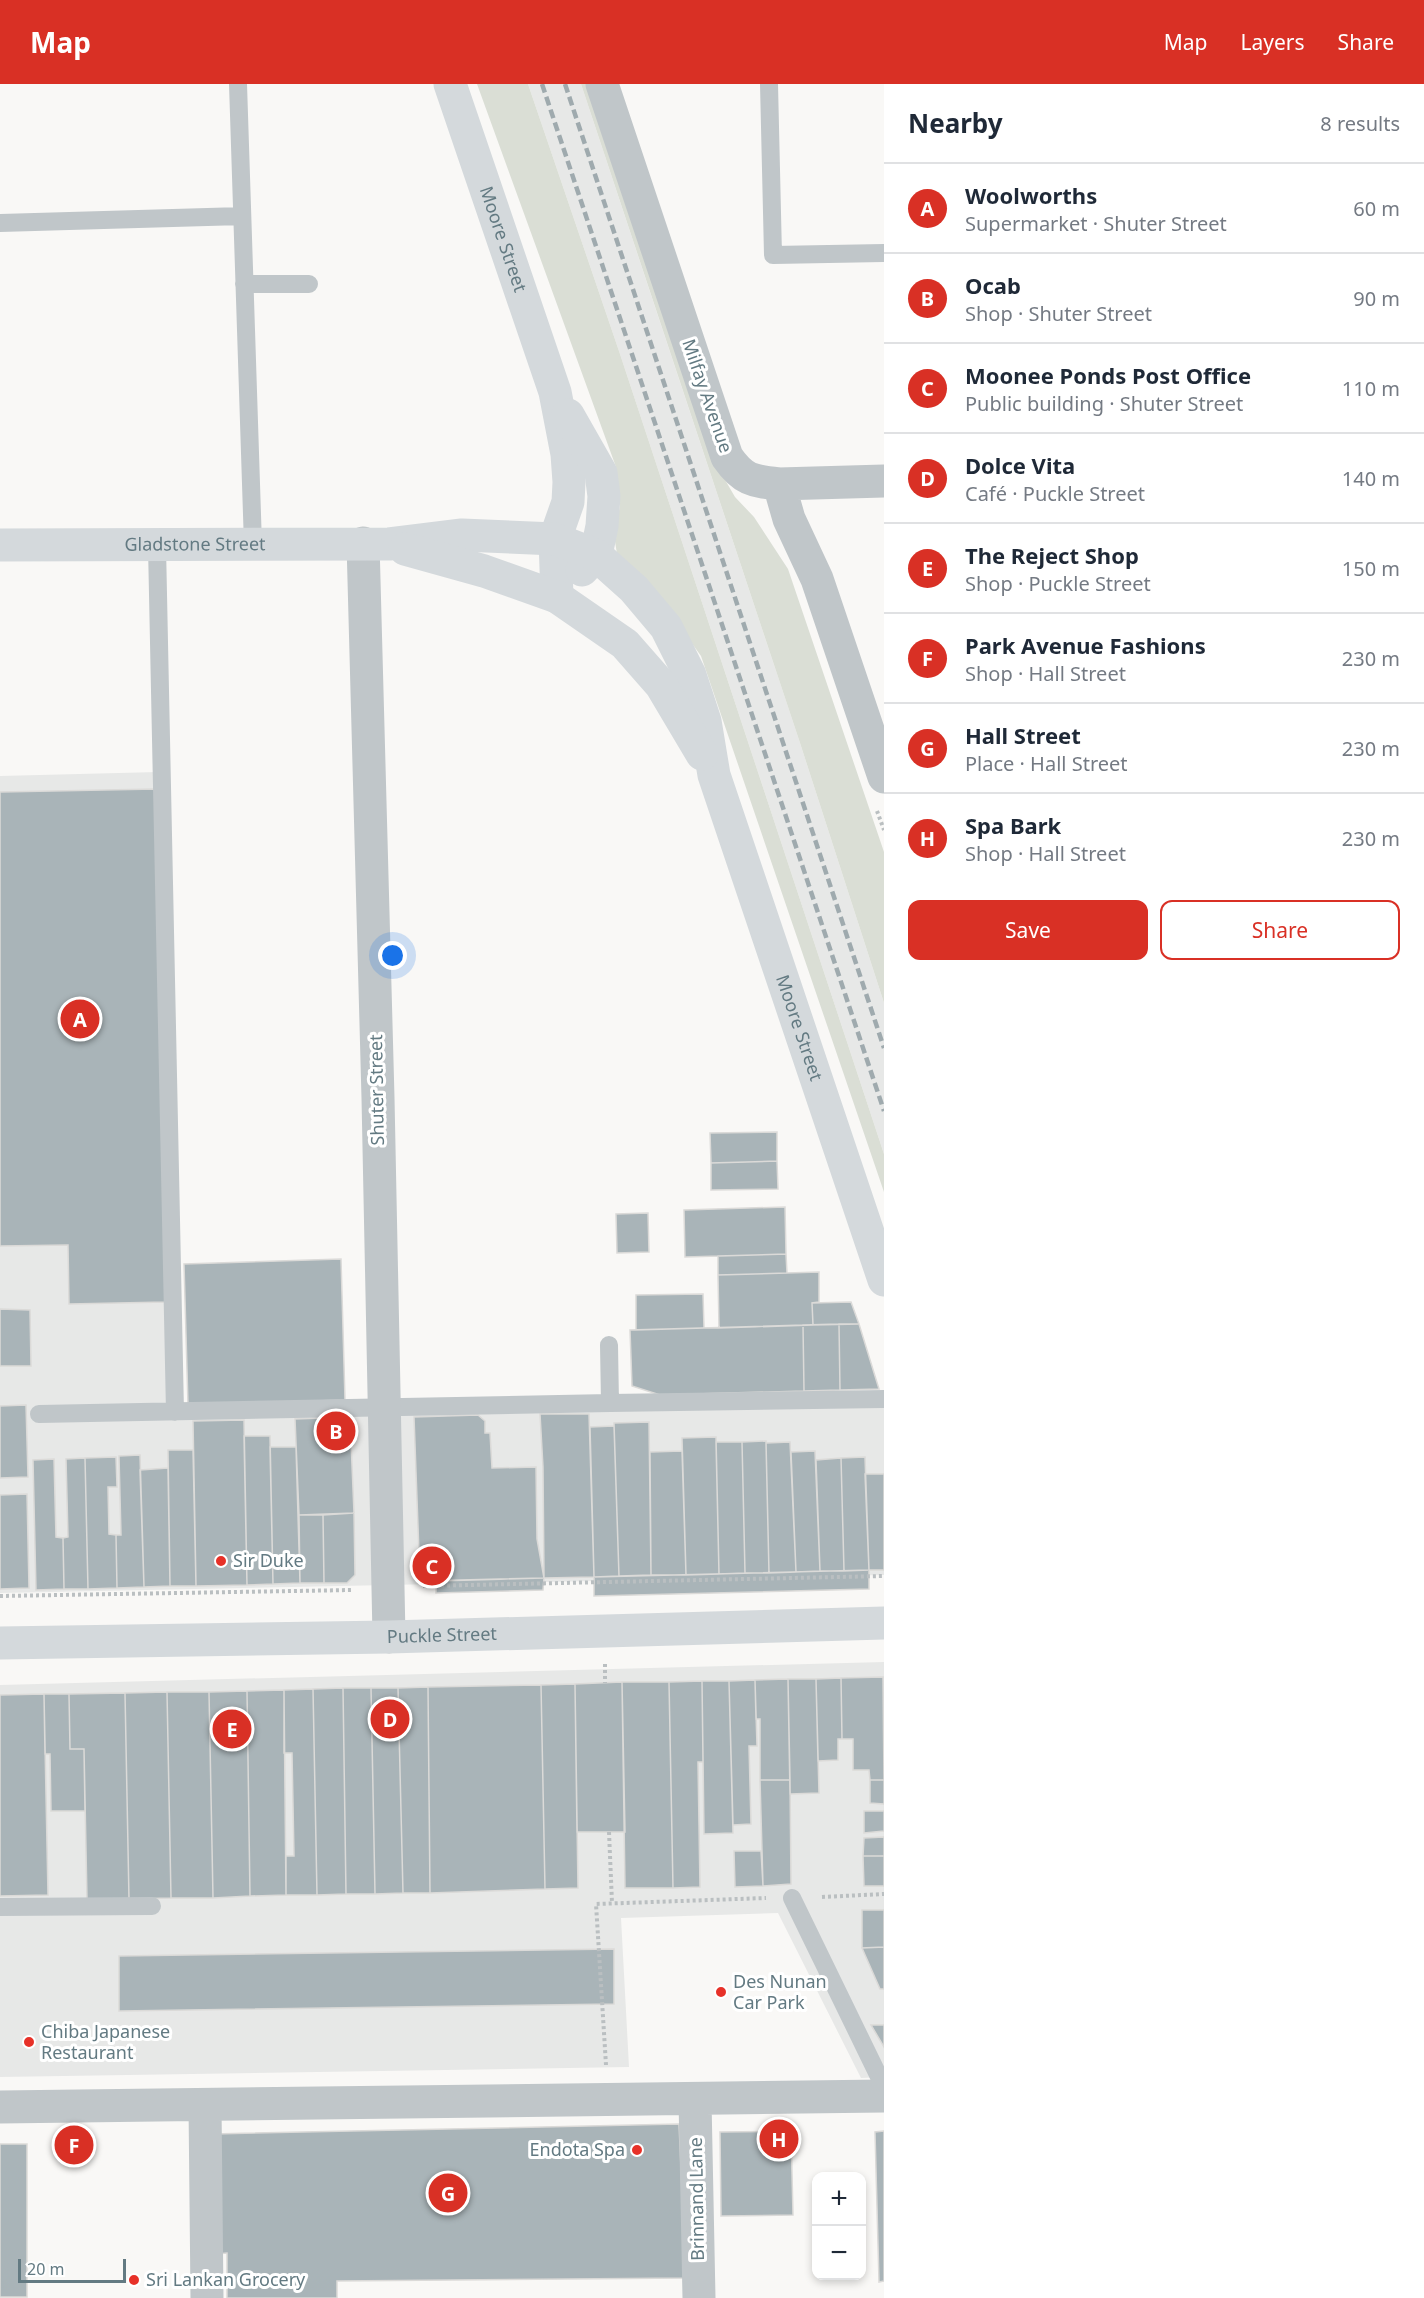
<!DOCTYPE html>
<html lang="en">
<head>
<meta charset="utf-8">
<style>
	body { margin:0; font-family:"Noto Sans",sans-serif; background:#f2f2f3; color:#1f2937 }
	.controls { position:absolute; right:18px; bottom:18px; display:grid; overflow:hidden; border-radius:12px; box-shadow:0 3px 9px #0003 }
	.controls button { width:54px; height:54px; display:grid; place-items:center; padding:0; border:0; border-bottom:2px solid #e0e1e3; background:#fff; color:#1f2937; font:30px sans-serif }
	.scale { position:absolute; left:18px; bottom:15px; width:108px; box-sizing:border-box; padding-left:6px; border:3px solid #637a82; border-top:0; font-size:16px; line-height:21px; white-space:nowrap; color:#637a82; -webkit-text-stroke:4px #fff; paint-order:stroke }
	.you { position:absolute; left:393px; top:872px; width:21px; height:21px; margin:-15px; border:4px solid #fff; border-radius:50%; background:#1a73e8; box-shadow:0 0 0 9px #1a73e833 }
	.badge { display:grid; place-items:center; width:39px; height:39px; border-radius:50%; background:#d93025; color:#fff; font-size:20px; font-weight:700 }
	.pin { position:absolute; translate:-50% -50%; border:3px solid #fff; box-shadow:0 2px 6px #0006 }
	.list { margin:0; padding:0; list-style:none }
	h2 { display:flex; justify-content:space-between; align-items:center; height:78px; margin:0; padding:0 24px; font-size:26px }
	h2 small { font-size:20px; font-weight:400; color:#747a83 }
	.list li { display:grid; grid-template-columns:39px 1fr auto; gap:18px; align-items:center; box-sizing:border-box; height:90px; padding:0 24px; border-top:2px solid #e0e1e3 }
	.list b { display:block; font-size:22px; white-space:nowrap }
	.list p { margin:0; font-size:20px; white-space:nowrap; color:#747a83 }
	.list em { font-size:20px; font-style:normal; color:#747a83 }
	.actions { display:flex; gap:12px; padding:18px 24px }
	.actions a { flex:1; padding:14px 0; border:2px solid #d93025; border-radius:12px; text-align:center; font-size:21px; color:#d93025 }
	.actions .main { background:#d93025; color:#fff }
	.map { position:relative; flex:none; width:884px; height:2214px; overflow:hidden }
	header { display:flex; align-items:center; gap:36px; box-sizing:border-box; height:84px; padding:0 30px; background:#d93025; color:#fff }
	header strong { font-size:28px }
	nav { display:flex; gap:33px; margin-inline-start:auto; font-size:21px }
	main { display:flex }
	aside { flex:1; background:#fff }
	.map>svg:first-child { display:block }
</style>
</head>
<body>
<header>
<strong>Map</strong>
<nav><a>Map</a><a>Layers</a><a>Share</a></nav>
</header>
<main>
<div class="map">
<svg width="884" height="2214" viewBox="0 0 884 2214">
	<rect width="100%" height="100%" fill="#f9f8f6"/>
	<path fill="#e7e8e7" d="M528,0H581L654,220L800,659L884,919V1070L620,270Z
		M158,688L168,1333L884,1321V1491L0,1509V692Z
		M884,1578V1993L861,1994L778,1829L621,1834L629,1983L0,1993V1601Z"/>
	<path fill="#daded5" d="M477,0H528L620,270L884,1070V1108L701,572L650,501L617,470L614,451L620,422L616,383Z
		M581,0H596L717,382L735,413L754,433L788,485L884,768V919L800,659Z"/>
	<path fill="#a9b4b8" stroke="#dbdad8" stroke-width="1.5" d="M156,705L166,1218L69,1220L68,1161L0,1162V708Z
		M777,1048V1077L711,1079L710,1049Z
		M777,1077L778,1105L711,1106V1079Z
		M785,1123L786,1170L685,1173L684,1126Z
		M648,1129L649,1168L617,1169L616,1130Z
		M786,1170L787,1189L718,1191V1172Z
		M341,1175L345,1316L188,1321L184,1180Z
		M819,1188V1218L812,1219L813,1241L719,1244L718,1191Z
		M703,1210L704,1244L636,1246V1211Z
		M851,1218L859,1240L813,1241L812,1219Z
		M0,1225L30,1226L31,1282H0Z
		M839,1240H859L879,1305L840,1306Z
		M839,1240L840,1306L804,1307L803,1241Z
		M803,1241L804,1307L660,1311L632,1302L630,1246Z
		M26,1321L28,1393L0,1394V1322Z
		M540,1330H589L594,1493L544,1494L543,1383Z
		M478,1331L485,1337V1349H490L492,1384L536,1383L537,1455L544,1494L420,1497L414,1333Z
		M350,1333L354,1429L299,1431L295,1335Z
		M244,1336L247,1501L196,1502L193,1337Z
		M649,1338L651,1491L619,1492L614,1339Z
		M614,1342L619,1492L594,1493L590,1343Z
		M244,1352H270L273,1500L247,1501Z
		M716,1353L719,1490L686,1491L682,1354Z
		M766,1357L769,1489H745L742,1358Z
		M716,1358H742L745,1489L719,1490Z
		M790,1358L796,1488L769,1489L766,1359Z
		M270,1363H296L300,1499L273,1500Z
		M168,1366H193L196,1502H170Z
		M682,1367L686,1491H651L650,1368Z
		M815,1367L820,1487L796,1488L791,1368Z
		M140,1371L144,1503L117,1504L116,1451H121L119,1372Z
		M116,1373L117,1403H108L109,1450L116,1451L117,1504L88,1505L85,1374Z
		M865,1373L869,1486L844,1487L841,1374Z
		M85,1374L88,1505H64L63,1454L68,1453L66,1375Z
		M841,1374L844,1487H820L816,1376Z
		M54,1375L56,1453L63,1454L64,1505L36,1506L33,1376Z
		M168,1384L170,1502L144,1503L140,1386Z
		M865,1390H884V1486H869Z
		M27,1410L29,1504L0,1505V1411Z
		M354,1429L355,1491L347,1499H324L323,1431Z
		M299,1431H323L324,1499H300Z
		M869,1486V1505L594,1512V1493Z
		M544,1494L543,1506L436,1509V1497Z
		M883,1593L884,1696H870L869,1686H853V1655H842L841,1594Z
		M841,1594L842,1655H838V1676L818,1677L816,1595Z
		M788,1595H816L819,1709L790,1710Z
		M788,1595L790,1696H760V1635H756L755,1596Z
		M755,1596L757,1662H749L751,1740L733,1741L729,1597Z
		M702,1597H729L733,1749L704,1750Z
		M702,1597L703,1678H698L700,1803L673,1804L669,1598Z
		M622,1598H669L673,1804H625Z
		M622,1598L625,1748H577L575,1600Z
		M575,1600L578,1804L545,1805L541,1601Z
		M541,1601L545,1805L430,1809L428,1603Z
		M428,1603L430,1809H403L398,1604Z
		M343,1604H371L375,1810H346Z
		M343,1604L346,1810L317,1811L313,1605Z
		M371,1604H398L403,1809L375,1810Z
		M313,1605L317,1811H286V1772H294L292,1669H284V1606Z
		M284,1606L286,1811L250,1812L247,1607Z
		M247,1607L250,1812L213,1814L209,1608Z
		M167,1608H209L213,1814H171Z
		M167,1608L171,1814L129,1815L125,1609Z
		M125,1609L129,1815L87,1816L84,1665H70L69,1610Z
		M44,1610H69L70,1665H84L85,1727H51L50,1670H45Z
		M44,1610L48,1811L0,1812V1611Z
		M760,1696H790L791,1800L763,1802Z
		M870,1696H884V1720L870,1719Z
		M864,1727H884V1747L864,1749Z
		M884,1753V1772H863L864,1754Z
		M734,1767H761L763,1802L735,1803Z
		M863,1772H884V1802H864Z
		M862,1826H884V1863L862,1864Z
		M884,1863V1905H880L862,1864Z
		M614,1865V1920L119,1927V1872Z
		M871,1941H884V1963Z
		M679,2040L686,2194L337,2197V2214H227V2169L216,2170L213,2050Z
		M791,2047L793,2131L721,2132L720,2048Z
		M884,2047V2197L879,2198L875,2048Z
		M0,2060H27V2213H0Z"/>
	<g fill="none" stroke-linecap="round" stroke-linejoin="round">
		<path stroke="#babfc1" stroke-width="4" stroke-dasharray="3 3" stroke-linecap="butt" d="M877,727L884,746
			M423,1502L884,1492
			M0,1512L352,1506
			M605,1580V1599
			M609,1748L612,1819
			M822,1813L884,1810
			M606,1981L596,1820L766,1814"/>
		<path stroke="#c0c6c9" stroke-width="18" d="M238,0L253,461
			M769,0L773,171L884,169
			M0,139L242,132
			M244,200H309
			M157,462L175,1328
			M609,1261L610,1319
			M39,1330L610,1319L884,1315
			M792,1814L884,2003
			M0,1823L152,1822"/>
		<path stroke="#c0c6c9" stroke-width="33" d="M602,0L727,373C743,396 752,397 779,400L789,435L817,495L884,693
			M779,400L884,397
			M363,459L378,1014L389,1553
			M695,2016L699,2214
			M205,2021L207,2214
			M0,2023L884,2012"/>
		<g stroke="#d4d9dc" stroke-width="33">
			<path id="s1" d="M450,0L555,308L567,370L569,398L568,418L555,455L557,513"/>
			<path d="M568,331L601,389L604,412L602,442L596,471L582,486"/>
			<path id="s2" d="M0,461L389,460L462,451L555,455L596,471L634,505L666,543L690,591L705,637L714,691L884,1196"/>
			<path d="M405,465L484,487L557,513L625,560L661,601L702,670"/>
			<path id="s3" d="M0,1559L389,1553L884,1539"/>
		</g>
		<path stroke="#9faaae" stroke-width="4.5" stroke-dasharray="9 4.5" stroke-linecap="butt" d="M542,0L884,1027
			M565,0L884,964"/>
	</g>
	<g fill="#e73128" stroke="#fff" stroke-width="2">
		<circle cx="221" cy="1477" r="6"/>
		<circle cx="721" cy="1908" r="6"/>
		<circle cx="29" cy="1958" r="6"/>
		<circle cx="637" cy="2066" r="6"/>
		<circle cx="134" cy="2196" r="6"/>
	</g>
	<g text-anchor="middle" stroke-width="6" stroke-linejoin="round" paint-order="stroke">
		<g font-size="18" fill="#637a82" stroke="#fff">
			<text dy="6" stroke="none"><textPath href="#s1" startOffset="164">Moore Street</textPath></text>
			<text transform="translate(707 312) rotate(71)" y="6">Milfay Avenue</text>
			<text dy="6" stroke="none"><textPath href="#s2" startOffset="195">Gladstone Street</textPath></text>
			<text dy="6" stroke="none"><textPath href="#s2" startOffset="1124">Moore Street</textPath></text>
			<text transform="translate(377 1006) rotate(-91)" y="6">Shuter Street</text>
			<text dy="6" stroke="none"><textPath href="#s3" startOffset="442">Puckle Street</textPath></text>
			<text transform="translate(697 2115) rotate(-91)" y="6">Brinnand Lane</text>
		</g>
		<g font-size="18" fill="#637a82" stroke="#fff" text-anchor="start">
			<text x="233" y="1483">Sir Duke</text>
			<text x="733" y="1904">Des Nunan<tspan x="733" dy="21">Car Park</tspan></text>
			<text x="41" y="1954">Chiba Japanese<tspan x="41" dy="21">Restaurant</tspan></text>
			<text x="625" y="2072" text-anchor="end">Endota Spa</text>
			<text x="146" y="2202">Sri Lankan Grocery</text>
		</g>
	</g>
</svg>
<div class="controls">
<button>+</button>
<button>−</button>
</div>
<div class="scale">20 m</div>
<div class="you"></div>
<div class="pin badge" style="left:80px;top:935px">A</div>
<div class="pin badge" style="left:336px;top:1347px">B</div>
<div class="pin badge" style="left:432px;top:1482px">C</div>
<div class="pin badge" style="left:390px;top:1635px">D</div>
<div class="pin badge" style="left:232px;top:1645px">E</div>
<div class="pin badge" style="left:74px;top:2061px">F</div>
<div class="pin badge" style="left:448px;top:2109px">G</div>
<div class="pin badge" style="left:779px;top:2055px">H</div>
</div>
<aside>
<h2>Nearby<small>8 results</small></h2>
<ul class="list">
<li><span class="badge">A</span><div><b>Woolworths</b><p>Supermarket · Shuter Street</p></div><em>60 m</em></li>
<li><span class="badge">B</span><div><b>Ocab</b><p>Shop · Shuter Street</p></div><em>90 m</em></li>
<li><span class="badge">C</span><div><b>Moonee Ponds Post Office</b><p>Public building · Shuter Street</p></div><em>110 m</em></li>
<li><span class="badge">D</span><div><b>Dolce Vita</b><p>Café · Puckle Street</p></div><em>140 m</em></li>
<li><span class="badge">E</span><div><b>The Reject Shop</b><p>Shop · Puckle Street</p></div><em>150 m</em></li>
<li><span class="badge">F</span><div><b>Park Avenue Fashions</b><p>Shop · Hall Street</p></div><em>230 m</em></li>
<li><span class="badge">G</span><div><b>Hall Street</b><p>Place · Hall Street</p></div><em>230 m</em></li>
<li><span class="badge">H</span><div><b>Spa Bark</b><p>Shop · Hall Street</p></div><em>230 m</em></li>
</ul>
<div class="actions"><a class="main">Save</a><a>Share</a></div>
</aside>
</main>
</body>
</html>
